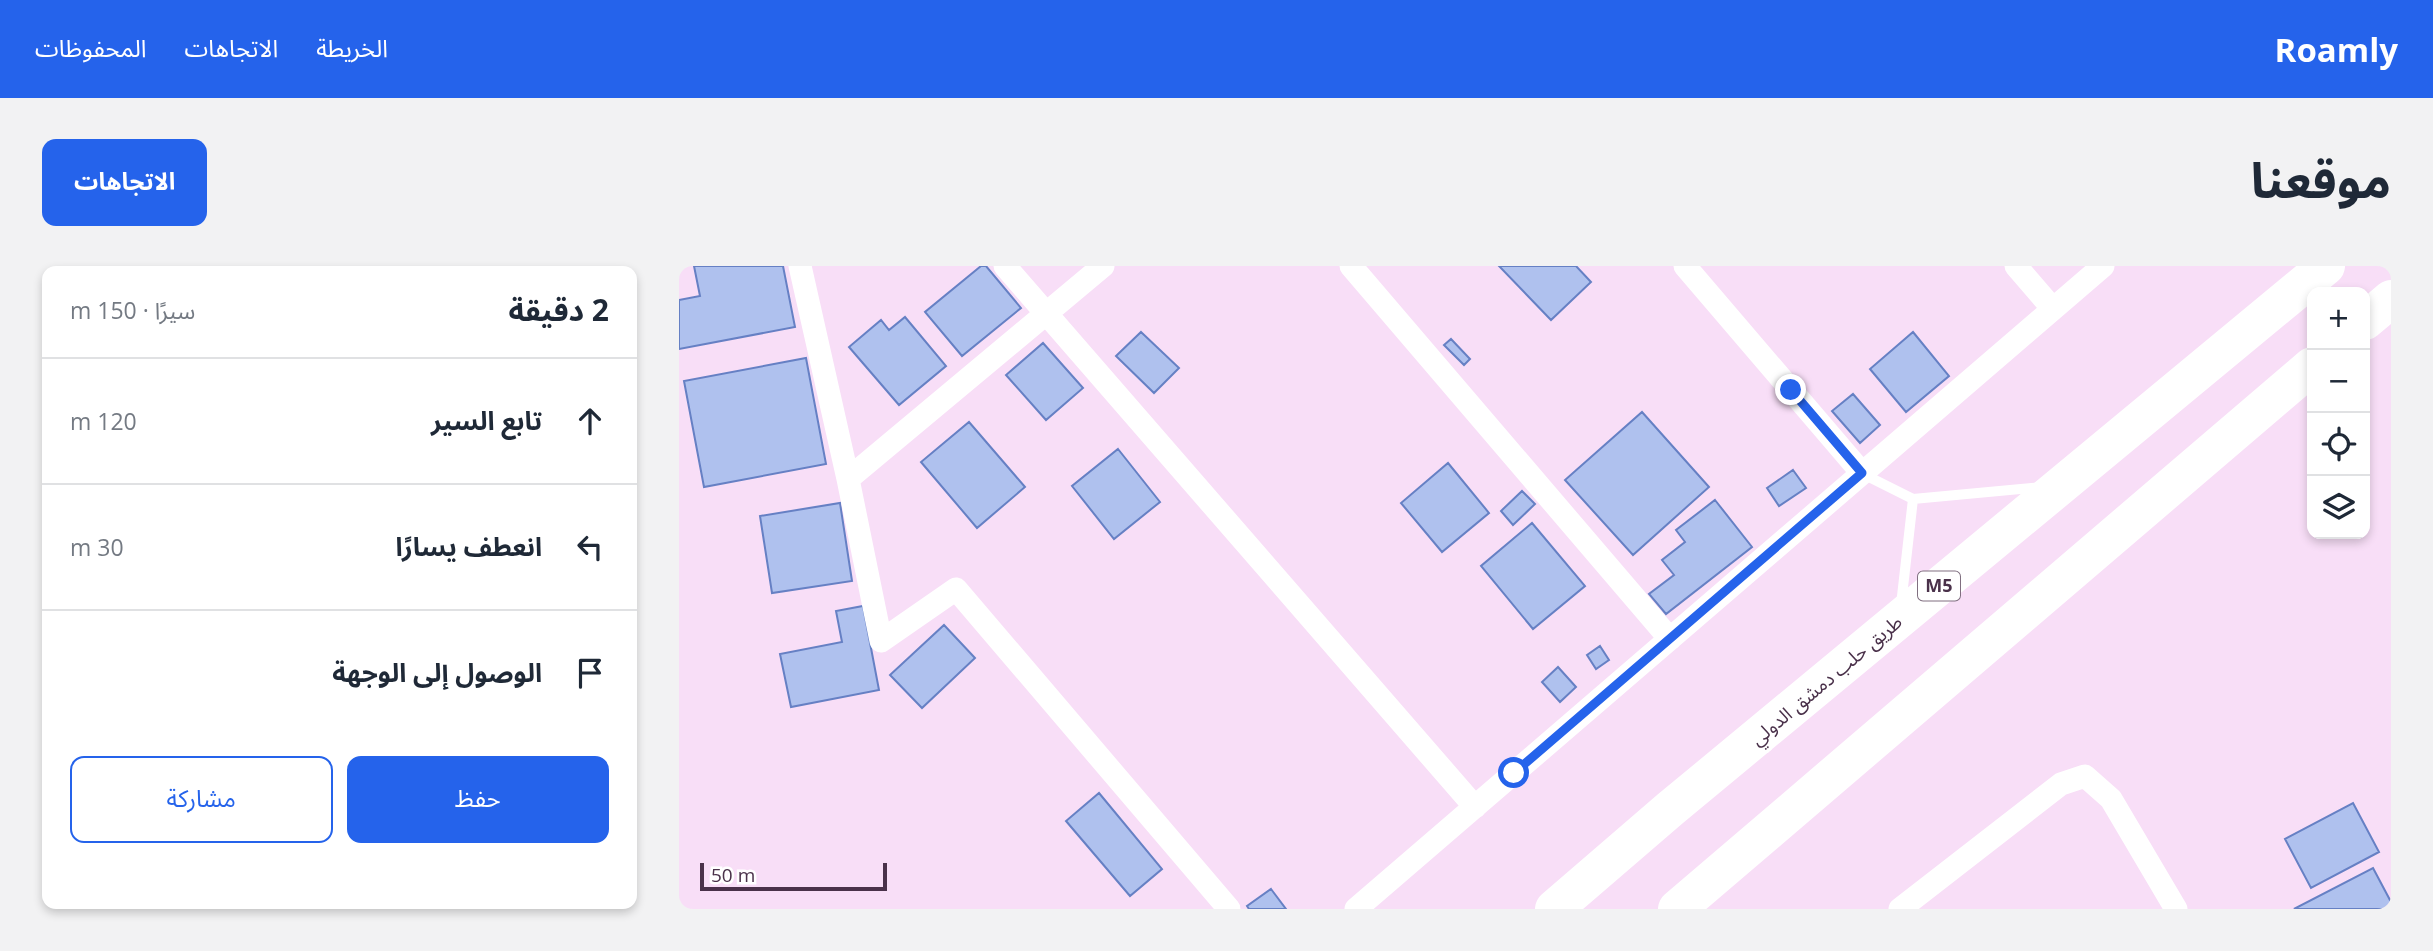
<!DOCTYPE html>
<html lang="ar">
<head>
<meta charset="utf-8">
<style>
	body { margin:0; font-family:"Open Sans","Noto Sans Arabic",sans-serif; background:#f2f2f3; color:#1f2937; direction:rtl }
	.controls { position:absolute; right:21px; top:21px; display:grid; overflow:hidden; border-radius:14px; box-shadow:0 4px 10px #0003 }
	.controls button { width:63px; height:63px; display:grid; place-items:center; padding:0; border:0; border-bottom:2px solid #e0e1e3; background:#fff; color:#1f2937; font:35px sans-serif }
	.scale { position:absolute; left:21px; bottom:18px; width:187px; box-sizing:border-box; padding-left:7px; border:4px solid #4a314a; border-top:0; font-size:19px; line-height:24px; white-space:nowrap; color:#4a314a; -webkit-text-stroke:5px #fff; paint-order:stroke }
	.stop { position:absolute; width:21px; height:21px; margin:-16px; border:5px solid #2563eb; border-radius:50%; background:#fff }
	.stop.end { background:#2563eb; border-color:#fff; box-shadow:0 2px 7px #0008 }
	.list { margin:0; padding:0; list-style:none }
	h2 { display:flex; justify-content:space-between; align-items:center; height:91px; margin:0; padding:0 28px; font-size:30px }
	h2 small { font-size:23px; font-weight:400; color:#747a83 }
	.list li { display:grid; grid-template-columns:46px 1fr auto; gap:21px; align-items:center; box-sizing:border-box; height:126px; padding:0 28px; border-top:2px solid #e0e1e3 }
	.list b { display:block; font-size:26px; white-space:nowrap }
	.list em { font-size:23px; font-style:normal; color:#747a83 }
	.actions { display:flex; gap:14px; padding:21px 28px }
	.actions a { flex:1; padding:16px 0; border:2px solid #2563eb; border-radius:14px; text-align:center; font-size:24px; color:#2563eb }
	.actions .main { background:#2563eb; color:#fff }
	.icon { flex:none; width:38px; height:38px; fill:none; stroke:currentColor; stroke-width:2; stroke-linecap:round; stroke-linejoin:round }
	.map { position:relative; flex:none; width:1712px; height:643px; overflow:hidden; direction:ltr; border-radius:14px }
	header { display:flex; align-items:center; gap:42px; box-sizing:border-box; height:98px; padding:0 35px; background:#2563eb; color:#fff }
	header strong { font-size:33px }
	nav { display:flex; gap:38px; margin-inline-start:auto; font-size:24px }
	.intro { display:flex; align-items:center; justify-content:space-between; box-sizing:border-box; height:168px; padding:0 42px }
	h1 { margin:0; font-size:49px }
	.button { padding:18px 32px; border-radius:14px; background:#2563eb; color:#fff; font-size:24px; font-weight:700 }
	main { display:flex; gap:42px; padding:0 42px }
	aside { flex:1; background:#fff; border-radius:14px; box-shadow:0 4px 10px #0003 }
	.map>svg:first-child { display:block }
</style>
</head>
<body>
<header>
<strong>Roamly</strong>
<nav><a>الخريطة</a><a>الاتجاهات</a><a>المحفوظات</a></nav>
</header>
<div class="intro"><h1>موقعنا</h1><a class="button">الاتجاهات</a></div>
<main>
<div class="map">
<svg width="1712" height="643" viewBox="0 0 1712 643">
	<rect width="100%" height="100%" fill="#f8def7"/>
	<path fill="#afc1ee" stroke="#6680c4" stroke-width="2" d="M15,0H104L116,61L0,83V34L21,30Z
		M302,0H307L342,42L283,90L246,46Z
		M820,0H897L912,16L872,54Z
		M226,51L267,100L220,139L170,81L202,54L210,64Z
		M462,66L500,102L475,127L437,90Z
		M1234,66L1270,110L1227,146L1191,103Z
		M772,73L791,93L785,99L765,79Z
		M364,77L404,122L367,154L327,109Z
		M127,92L147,198L25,221L5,115Z
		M1174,128L1201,159L1181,177L1153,145Z
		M963,146L1030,221L954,289L886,214Z
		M290,156L346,221L298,262L242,196Z
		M439,183L481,236L435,273L393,220Z
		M769,197L810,247L763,286L722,237Z
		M1114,204L1127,222L1100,240L1088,222Z
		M843,225L856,238L834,259L822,245Z
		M1036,234L1073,281L987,348L970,328L995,309L983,294L1006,276L997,264Z
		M161,237L173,315L93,327L81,250Z
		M853,257L906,320L854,363L802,300Z
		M184,340L200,424L112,441L101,388L163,376L157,345Z
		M265,359L296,392L243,442L211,409Z
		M921,380L930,394L917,403L908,389Z
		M879,401L897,421L881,436L863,416Z
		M420,527L483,603L451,630L387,555Z
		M1674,537L1700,586L1632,622L1606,573Z
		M1694,602L1712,636V643H1615Z
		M592,623L607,643H570L568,640Z"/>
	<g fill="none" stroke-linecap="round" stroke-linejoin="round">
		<path stroke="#fff" stroke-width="10" d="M1184,208L1234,233
			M1222,339L1234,233L1363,221"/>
		<path stroke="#fff" stroke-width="23" d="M121,0L169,213L202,375L277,323L550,643
			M326,0L796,541
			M672,0L991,373
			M1006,0L1183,207
			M1337,0L1374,43
			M169,213L424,0
			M677,643L1424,0
			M1221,643L1382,518L1406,510L1432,533L1497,643"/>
		<path stroke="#fff" stroke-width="38" d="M1686,55L1712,33
			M875,643L991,543L1647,0
			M998,643L1633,100"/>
	</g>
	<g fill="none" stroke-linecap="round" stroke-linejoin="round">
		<path stroke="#2563eb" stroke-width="9" d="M835,507L1183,207L1112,124"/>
	</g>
	<g text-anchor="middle" stroke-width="7" stroke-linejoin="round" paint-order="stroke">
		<rect fill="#fff" stroke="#806f80" stroke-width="2" x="1239" y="305.5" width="42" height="29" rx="5"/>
		<g font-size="18" font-weight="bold" fill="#4a314a">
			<text x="1260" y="326">M5</text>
		</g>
		<g font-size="19" fill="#4a314a" stroke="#fff">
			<text transform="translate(1147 414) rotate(-40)" y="7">طريق حلب دمشق الدولي</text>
		</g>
	</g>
</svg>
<div class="controls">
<button>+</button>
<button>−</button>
<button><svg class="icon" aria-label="locate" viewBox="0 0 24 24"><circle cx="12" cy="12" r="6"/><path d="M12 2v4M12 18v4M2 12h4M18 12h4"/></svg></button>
<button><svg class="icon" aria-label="layers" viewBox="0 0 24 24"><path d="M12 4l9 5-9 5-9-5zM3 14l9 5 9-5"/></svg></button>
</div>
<div class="scale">50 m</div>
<div class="stop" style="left:835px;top:507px"></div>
<div class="stop end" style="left:1112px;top:124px"></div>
</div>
<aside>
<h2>2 دقيقة<small>سيرًا · 150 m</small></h2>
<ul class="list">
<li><svg class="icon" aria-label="ahead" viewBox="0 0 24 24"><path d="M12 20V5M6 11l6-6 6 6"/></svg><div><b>تابع السير</b></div><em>120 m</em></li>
<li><svg class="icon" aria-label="left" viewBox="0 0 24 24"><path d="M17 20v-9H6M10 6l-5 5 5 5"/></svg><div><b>انعطف يسارًا</b></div><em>30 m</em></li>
<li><svg class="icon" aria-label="arrive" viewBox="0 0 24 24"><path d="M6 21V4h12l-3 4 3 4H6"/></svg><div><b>الوصول إلى الوجهة</b></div></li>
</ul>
<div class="actions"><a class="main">حفظ</a><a>مشاركة</a></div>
</aside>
</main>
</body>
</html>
